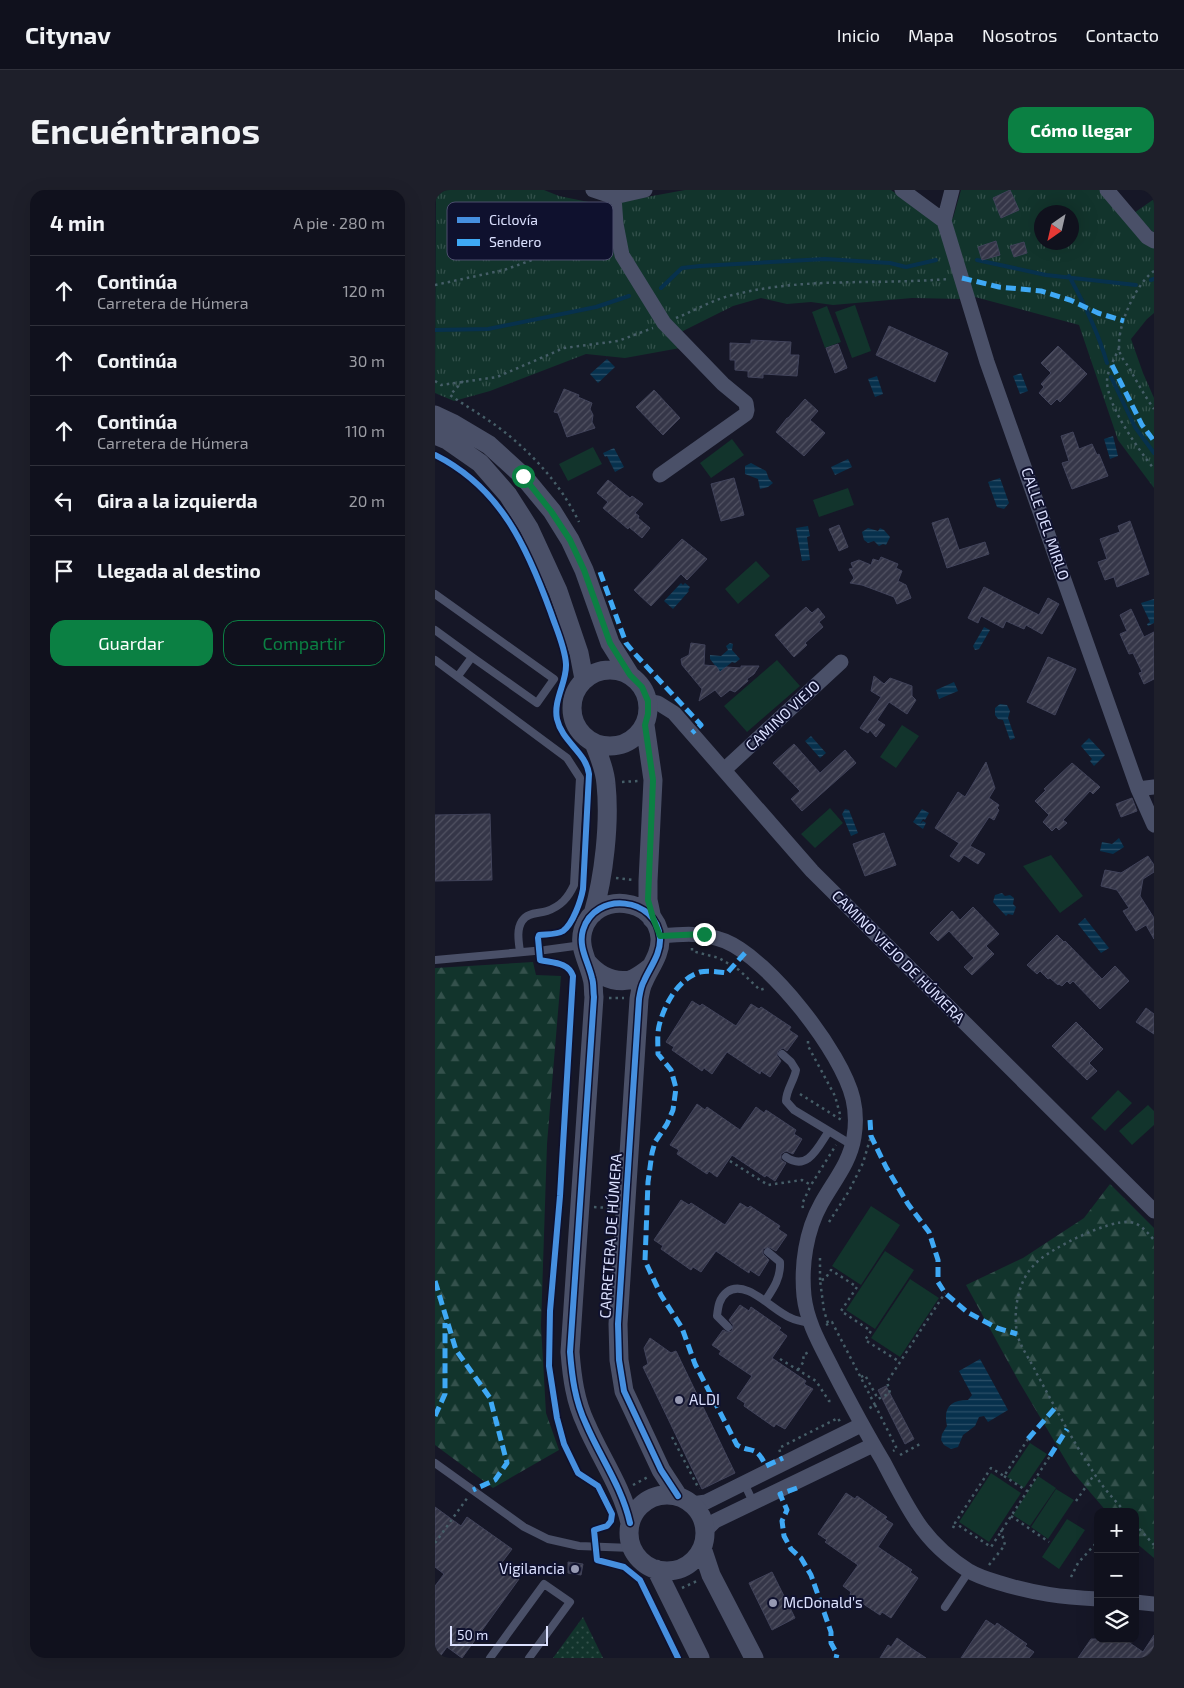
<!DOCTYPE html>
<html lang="es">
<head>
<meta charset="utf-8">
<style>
	body { margin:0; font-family:"Exo 2",sans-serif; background:#1e1f2a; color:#f1f3f6 }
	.controls { position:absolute; right:15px; bottom:15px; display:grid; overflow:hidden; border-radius:10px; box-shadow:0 5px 20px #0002 }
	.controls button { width:45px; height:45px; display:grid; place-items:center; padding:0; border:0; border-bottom:1px solid #30313b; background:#10111d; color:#f1f3f6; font:25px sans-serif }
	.compass { position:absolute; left:599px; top:15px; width:45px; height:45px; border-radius:50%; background:#10111d; box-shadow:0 5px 20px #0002; rotate:214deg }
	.scale { position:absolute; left:15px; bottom:12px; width:98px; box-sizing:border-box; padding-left:5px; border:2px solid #dce1ff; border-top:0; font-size:14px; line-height:18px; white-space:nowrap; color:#dce1ff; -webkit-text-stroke:4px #0f112e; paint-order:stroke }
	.stop { position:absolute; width:15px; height:15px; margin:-11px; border:4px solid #0b8043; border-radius:50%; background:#fff }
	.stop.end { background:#0b8043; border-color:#fff; box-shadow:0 1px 5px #0008 }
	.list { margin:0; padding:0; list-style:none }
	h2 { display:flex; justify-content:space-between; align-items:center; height:65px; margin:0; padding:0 20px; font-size:21px }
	h2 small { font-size:16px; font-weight:400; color:#9c9da4 }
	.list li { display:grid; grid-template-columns:32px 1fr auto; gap:15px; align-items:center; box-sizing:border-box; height:70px; padding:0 20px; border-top:1px solid #30313b }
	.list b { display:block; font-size:19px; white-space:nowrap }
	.list p { margin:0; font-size:16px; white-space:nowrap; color:#9c9da4 }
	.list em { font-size:16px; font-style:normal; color:#9c9da4 }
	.actions { display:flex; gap:10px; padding:15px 20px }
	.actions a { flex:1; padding:11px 0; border:1px solid #0b8043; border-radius:15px; text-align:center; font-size:18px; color:#0b8043 }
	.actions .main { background:#0b8043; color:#fff }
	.icon { flex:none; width:28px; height:28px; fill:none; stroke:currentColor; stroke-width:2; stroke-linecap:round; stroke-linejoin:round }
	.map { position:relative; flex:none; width:719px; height:1468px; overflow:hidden; border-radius:15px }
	header { display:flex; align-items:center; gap:30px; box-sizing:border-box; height:70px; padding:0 25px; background:#10111d; border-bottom:1px solid #30313b }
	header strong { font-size:24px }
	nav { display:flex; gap:28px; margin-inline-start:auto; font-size:18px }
	.intro { display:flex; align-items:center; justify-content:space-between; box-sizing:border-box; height:120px; padding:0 30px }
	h1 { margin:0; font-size:35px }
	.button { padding:12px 22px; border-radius:15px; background:#0b8043; color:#fff; font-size:18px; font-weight:700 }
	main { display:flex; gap:30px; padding:0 30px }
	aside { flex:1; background:#10111d; border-radius:15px; box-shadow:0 5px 20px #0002 }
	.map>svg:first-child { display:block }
</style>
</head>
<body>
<header>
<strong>Citynav</strong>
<nav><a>Inicio</a><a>Mapa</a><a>Nosotros</a><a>Contacto</a></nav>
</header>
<div class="intro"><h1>Encuéntranos</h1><a class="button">Cómo llegar</a></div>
<main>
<aside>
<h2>4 min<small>A pie · 280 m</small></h2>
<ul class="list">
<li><svg class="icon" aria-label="ahead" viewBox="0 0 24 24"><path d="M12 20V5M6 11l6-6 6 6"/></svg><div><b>Continúa</b><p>Carretera de Húmera</p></div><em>120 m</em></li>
<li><svg class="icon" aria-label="ahead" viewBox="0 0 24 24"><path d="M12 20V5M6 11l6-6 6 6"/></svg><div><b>Continúa</b></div><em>30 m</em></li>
<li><svg class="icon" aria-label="ahead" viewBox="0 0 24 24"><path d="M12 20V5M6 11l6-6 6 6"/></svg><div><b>Continúa</b><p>Carretera de Húmera</p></div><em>110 m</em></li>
<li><svg class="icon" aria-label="left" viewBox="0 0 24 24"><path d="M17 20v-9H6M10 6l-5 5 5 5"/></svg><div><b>Gira a la izquierda</b></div><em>20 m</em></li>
<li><svg class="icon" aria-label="arrive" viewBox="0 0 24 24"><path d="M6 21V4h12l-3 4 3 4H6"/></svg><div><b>Llegada al destino</b></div></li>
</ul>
<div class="actions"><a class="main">Guardar</a><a>Compartir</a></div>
</aside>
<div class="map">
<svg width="719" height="1468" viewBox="0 0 719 1468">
	<defs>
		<pattern id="grass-dots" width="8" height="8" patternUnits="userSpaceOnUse" patternTransform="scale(1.25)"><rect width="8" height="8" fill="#12342c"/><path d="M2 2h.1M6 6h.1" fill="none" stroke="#34514c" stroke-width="1.8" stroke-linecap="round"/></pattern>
		<pattern id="forest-firs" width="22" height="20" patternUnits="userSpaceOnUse" patternTransform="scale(1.25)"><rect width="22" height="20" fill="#12342c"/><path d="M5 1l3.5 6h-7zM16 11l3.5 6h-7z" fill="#34514c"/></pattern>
		<pattern id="park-tufts" width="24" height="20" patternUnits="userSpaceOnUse" patternTransform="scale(1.25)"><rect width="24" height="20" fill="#12342c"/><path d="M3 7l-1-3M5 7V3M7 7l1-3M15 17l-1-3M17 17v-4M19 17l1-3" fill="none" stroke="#34514c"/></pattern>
		<pattern id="water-rules" width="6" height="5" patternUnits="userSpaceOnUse" patternTransform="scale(1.25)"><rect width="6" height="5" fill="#07314d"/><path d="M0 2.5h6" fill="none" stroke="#2b4f68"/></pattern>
		<pattern id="building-hatch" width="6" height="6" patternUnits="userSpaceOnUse" patternTransform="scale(1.25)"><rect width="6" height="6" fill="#353648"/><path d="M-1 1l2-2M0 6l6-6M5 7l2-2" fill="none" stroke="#525363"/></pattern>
	</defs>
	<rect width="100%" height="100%" fill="#161727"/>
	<path fill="url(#grass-dots)" d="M148,1427L168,1468H118Z"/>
	<path fill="url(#forest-firs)" d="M98,772L101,785L126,786L112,954L106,1136L111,1223L124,1260L58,1298L0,1255V778Z
		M675,994L719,1038V1368L700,1352V1322H672L637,1281L583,1190L531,1095L588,1068L649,1028Z"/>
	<path fill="url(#park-tufts)" fill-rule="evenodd" d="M1,0H109L124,6L168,15L250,0H456L502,31L518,28L526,0H666L719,57V123L712,129L696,149L708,183L719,208V298L683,250L644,135L540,107L526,109L477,108L398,115L376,112L352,114L326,108L298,116L246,142L245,158L190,168L151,164L55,201L19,211L0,203ZM606,22H636V52H606Z
		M719,9V43L699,23Z"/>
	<path fill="#12342c" d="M420,115L436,161L417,168L400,122Z
		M392,116L406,152L390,158L377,122Z
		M297,249L309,265L276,288L265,273Z
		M158,257L167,274L133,291L124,274Z
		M413,298L419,315L384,327L378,310Z
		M321,371L335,386L303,414L290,399Z
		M342,470L365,496L312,542L289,516Z
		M467,535L484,546L461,578L445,567Z
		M395,618L408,633L380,658L366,644Z
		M616,665L648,706L625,723L588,676Z
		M683,900L697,913L670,941L656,928Z
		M713,915L719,921V935L697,955L684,941Z
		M436,1016L465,1035L426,1095L397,1076Z
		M450,1061L479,1080L440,1139L411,1120Z
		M475,1089L504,1108L465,1167L436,1148Z
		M595,1253L612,1264L589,1298L572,1287Z
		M556,1283L586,1303L554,1352L524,1332Z
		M603,1286L621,1298L595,1336L578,1325Z
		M621,1299L639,1310L613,1349L596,1337Z
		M632,1329L650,1340L624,1379L607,1367Z"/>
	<path fill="url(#water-rules)" d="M172,169L180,177L163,193L155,184Z
		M586,183L593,201L585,204L578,186Z
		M442,186L448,204L440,207L433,189Z
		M678,246L683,266L675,269L669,249Z
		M179,258L189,277L180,282L172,266L170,267L168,263Z
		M413,269L417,277L400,285L396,277Z
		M316,273L331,281L334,289L338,293L333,297L325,299L323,289L310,284V276Z
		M565,288L574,313L569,319L562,317L553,292Z
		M373,336L375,346L372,347L375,370L367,371L361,338Z
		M433,338L443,341L445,338L449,340L455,347L451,355L448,354L444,356L439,351L433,353L429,350L427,342Z
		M246,393L248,395L250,393L255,397L253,400L254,401L238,419L229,411Z
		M719,409V433L713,436L712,434L715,432L706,413Z
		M549,437L555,440L544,459L540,460L538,456Z
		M295,453L298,454L297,460L305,469L300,473L297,472L285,482L275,469V465L286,466L293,460L291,456Z
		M519,492L523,501L504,509L501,500Z
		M565,514L572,515L575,521L573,528L580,548L575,550L568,530L563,529L560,525V518Z
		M376,546L391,563L385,568L370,551Z
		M654,548L670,565L659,576L655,571L657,569L646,556Z
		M410,619L414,620L423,643L416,646L407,624Z
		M487,619L494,623L490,630L488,629L485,634L488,631L491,633L488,639L478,632Z
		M684,648L689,657L678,664L665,661L667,652L677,654Z
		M567,703L570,706L575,705L579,708L578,714L581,717L578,725L573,724L571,726L558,712L560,705Z
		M650,728L674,758L666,763L643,734Z
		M545,1169L573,1220L553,1232L549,1226L544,1227L540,1236L528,1245L523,1257L516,1259L509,1255L506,1250L507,1244L512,1236C508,1218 515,1210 533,1210L537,1205L524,1181Z"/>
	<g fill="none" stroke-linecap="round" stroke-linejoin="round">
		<path stroke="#07314d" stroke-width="4" d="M542,70L611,85L701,95
			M634,86C650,115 663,142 672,173
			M716,90L719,89
			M226,98L247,78L265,76L390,69L455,73L471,77L501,70
			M0,140L53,139L161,117L194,106
			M676,187L700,237L719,263"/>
	</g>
	<path fill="url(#building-hatch)" stroke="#41435a" d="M575,0L584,20L566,28L558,8Z
		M561,51L565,65L547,70L543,57Z
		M589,52L592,63L579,67L575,56Z
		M454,136L513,163L500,192L441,165Z
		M316,150L356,152L355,165H364L362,186L328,184V188L313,187V181L300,180V170H295V153L316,154Z
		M403,154L412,178L400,183L391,158Z
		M623,156L652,184L625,212L622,209L616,215L604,203L609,197L606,194L616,183L606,173Z
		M129,199L144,205L143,207L157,213L155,219L158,225L157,232L160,238L132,247L123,223L119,222Z
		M219,200L245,228L228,245L201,217Z
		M370,209L383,221L375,230L390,243L369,266L341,242L352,228H353Z
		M638,242L644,259L657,254L662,265L664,264L673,286L637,299L627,273L634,271L626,246Z
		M299,288L309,325L286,331L276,294Z
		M173,290L195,308L197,306L208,314L200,323L204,326L203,328L215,338L207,348L194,337L193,339L168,318L173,312L162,303Z
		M513,328L524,360L550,352L554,364L512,378L497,333Z
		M695,331L714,384L682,397L679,387L670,390L663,372L672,369L665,349L685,342L683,336Z
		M404,335L413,357L404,361L394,339Z
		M247,349L272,369L252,390L246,384L216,416L199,400Z
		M446,367L463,374L461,378L467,381L463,391L471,395L476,408L462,414L459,407L427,395L415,393L419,388L414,379L418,378L416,373L424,370L436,375L438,369L444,371Z
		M549,397L604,425L613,408L624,414L607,444L591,435L589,439L571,431L568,438L546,426L543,433L533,428Z
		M371,417L377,423L383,418L390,427L384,432L388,437L370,453L372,455L359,467L340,445Z
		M696,419L709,447L719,442V489L709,494L704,483L707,482L698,463L694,464L685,444L692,441L685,425Z
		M256,453L270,455L269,475L281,476L285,482L291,477L306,478V476H324L319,484L312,489L313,491L300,502L295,500L286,507L280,500L264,511L267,499L247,475L246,469L254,465Z
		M613,467L641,479L620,525L592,512Z
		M439,486L449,494L455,488L477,496V506L481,510L472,524L454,512L442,530L450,535L441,547L435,540L433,543L425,538L446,507L436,501Z
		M359,554L385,583L410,560L421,573L367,621L356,609L365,601L338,573Z
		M551,572L560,598L554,608L564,615L562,618L564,620L559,630L554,627L535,656L550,664L543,674L529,665L524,672L515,666L524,653L500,638L523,602L530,607Z
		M637,573L665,597L658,604L655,601L628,630L632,633L624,640L621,637L617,641L608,632L614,625L600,611L611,600L609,599Z
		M697,608L702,621L686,627L681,614Z
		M55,624L57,690L0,691V625Z
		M449,643L461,675L430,686L418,654Z
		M713,666L719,675V682L708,689L705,706L719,728V749L711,735L701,741L688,721L694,718L682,700L666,696L670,680L686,683Z
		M538,717L564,744L551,756L559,764L537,785L529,777L539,768L514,741L503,751L495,743L517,721L525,730Z
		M622,745L629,752L630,751L667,789L680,776L694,791L665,819L638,791L635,794L632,791L627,796L624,794L623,795L615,788L613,789L605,781L602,784L592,775Z
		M257,811L265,816L267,814L301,836L316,814L324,819L326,817L356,837L354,840L363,846L352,861L348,858L343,861L342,866L346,871L335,887L326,881L325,884L292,862L277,884L269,878L267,881L237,860L239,857L231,852Z
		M711,818L719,824V844L701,832Z
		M641,832L668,859L654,873L662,881L652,890L617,856Z
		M262,914L270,920L272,917L305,940L321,917L329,923L331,920L361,940L359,944L367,949L358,964L351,961L346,964V970L351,973L340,991L331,985L330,987L297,965L282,987L274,981L272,984L242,964L244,960L235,955Z
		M246,1010L254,1015L256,1013L290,1035L305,1013L313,1018L315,1016L345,1036L343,1039L352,1045L341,1061L334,1057L328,1059V1064L334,1070L324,1086L315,1080L314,1083L281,1061L266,1082L258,1077L256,1080L226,1059L228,1056L219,1050Z
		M305,1115L314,1121L316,1117L346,1138L344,1140L352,1146L337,1168L371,1191L369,1194L378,1199L350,1239L341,1234L339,1237L309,1216L310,1213L302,1208L317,1186L284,1164L286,1161L277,1155L288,1140L292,1142L297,1141L298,1135L294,1130Z
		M215,1148L236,1163L241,1161L300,1283L267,1299L208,1177L213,1174L209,1158Z
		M451,1196L479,1249L470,1254L443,1200Z
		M411,1303L420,1309L422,1306L452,1327L450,1329L458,1334L443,1357L477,1380L475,1382L483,1388L456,1428L447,1422L445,1425L415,1405L416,1402L408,1396L423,1375L390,1352L392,1350L383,1344Z
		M0,1317L26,1336L32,1327L77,1359L65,1375L84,1389L27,1468L12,1457L4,1468H0V1396L9,1384L0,1377Z
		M133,1372L148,1374L146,1385L133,1383Z
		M337,1382L360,1428L337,1440L314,1393Z
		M551,1430L560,1436L562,1433L592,1454L590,1456L599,1462L594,1468H526Z
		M719,1445V1468H643L656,1449H689L708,1462Z
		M462,1448L476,1458L491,1468H445L453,1455L456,1457Z"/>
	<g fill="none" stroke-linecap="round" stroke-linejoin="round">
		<path stroke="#465e68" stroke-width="2.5" stroke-dasharray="2.5 4" stroke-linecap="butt" d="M719,81C701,93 679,141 685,163C686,167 690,172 693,176C701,190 709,205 719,219
			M0,95L69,80L117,63L143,58L169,43
			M241,128C261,120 281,108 302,104C371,87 443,95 513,89
			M684,158C680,168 672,181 672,191C672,216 704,260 719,279
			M0,191L6,195L62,187L129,158L183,151L218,138
			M28,191L15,205C32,217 50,227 67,240C99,265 126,295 144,332
			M187,592L204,591
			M181,688L198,690
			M257,758V761L284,768L304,780L325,800L331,798
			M174,808H189
			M373,851V856L400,906L406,928
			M365,904L408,931
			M295,971L333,995L367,990L376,995L401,955
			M159,1017L176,1018
			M368,1018L367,1014L376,995
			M394,1032L414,1001L428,973L436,946
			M385,1090V1067
			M393,1133L389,1121L385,1090L390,1089L396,1080L422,1097L406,1121L436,1141L430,1150L465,1172
			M391,1135L397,1132L440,1215L433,1219
			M345,1169L381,1191L394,1211H399
			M363,1180L369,1171L368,1165L374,1162
			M426,1187L430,1185L443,1209L455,1203L452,1192L510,1103
			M440,1215L462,1259L458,1261
			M237,1247L264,1299
			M593,1249L569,1286L556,1278L520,1333L556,1357L615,1266
			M345,1262L344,1258L403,1228L405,1232
			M465,1265L485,1254
			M569,1286L592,1301
			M198,1295L213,1287
			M641,1311L659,1285
			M690,1322C679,1309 667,1297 659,1283C638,1252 620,1217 602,1184C596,1171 585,1157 582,1143C578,1121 583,1091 599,1075C613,1059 675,1029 695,1032C706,1034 712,1042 719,1050
			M576,1326L614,1352
			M700,1334L719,1355
			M518,1338L520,1333
			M0,1353L33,1307
			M554,1375L570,1355L566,1340
			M636,1387L643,1373L663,1351
			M247,1398L262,1391"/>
		<path stroke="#4a5068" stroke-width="8" d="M0,404L119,489L102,513L37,467L23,486
			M0,440L37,467
			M0,470L132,568L145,588L139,695C133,708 126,716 112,721C103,724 93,722 87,731C81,740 84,753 85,762
			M0,770L110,760L147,755
			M347,864L356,872L361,880C359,891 351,900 351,911L359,920L417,955
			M351,967C373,982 383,957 394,941
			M330,1111C338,1099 346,1088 345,1072L333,1062
			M293,1137L282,1126C283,1117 284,1108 292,1102C311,1088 338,1121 356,1128C362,1131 369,1132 375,1133
			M0,1273L89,1337L113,1349L144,1356L197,1358
			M309,1293L318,1312
			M510,1417L534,1381
			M55,1468L109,1394L135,1412L94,1468"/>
		<path stroke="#4a5068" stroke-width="15" d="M158,0L179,7L210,0
			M467,0L509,31
			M517,0L509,31L552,172L703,599L719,635
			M672,0L712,47L719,51
			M179,7L181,34L187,65L229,133L288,194L311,213L312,220L311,224L225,285
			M213,511L223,513L239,523L377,681L719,1021
			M289,580L406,472
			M703,599L719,597
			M225,746C247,744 268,742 290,751C334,769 407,862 418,909C421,922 421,935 419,947C415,973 398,992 386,1014C371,1041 366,1075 369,1106C372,1133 386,1156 398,1180C414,1211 430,1241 448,1271C459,1292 470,1314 483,1333C496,1352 515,1369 534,1381C544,1387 555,1390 565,1393C600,1404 627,1407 663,1409
			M257,1314L271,1312L426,1235
			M270,1341L280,1331L438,1255
			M700,1412L719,1414"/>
		<path stroke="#4a5068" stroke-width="19" d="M0,225L17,233L54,255L88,286L117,321L135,350L149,380L175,453L195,485
			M0,245L12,250L45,273L73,305L94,338L123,401L144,463L149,489
			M137 518a38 38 0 1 1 76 0a38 38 0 1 1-76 0Z
			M210,535L218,590L213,691V710L217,729
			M158,724C169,687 175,632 171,594C170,579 164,566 159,553
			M152,772C163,785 177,793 195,790C202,788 210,781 216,777
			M194 1343a38 38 0 1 1 76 0a38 38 0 1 1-76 0Z
			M195,1333C187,1297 165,1267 151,1234C140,1211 137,1187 135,1162L159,807C158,801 159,794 157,788C153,771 143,757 148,740C160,700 222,707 225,748C226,764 215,777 209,791C206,796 205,803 204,809L183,1134L184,1170L189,1201L226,1280L243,1306
			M267,1358L276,1385L319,1468
			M221,1379L265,1468"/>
		<path stroke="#3fa9f5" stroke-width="5" stroke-dasharray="10 5" stroke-linecap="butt" d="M527,88L564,97L606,101L635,110L663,123L689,131
			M677,175L707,235L719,251
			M165,382L191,453L200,464L266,535L257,543
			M310,763L292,783C284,782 273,780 265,782C243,789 229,815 224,836C222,845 223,855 223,864L236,880L241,898L238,920L232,934L220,952L217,963L213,992L210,1071L226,1105L247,1138L260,1174L302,1255C318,1264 320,1254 331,1276L348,1268
			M435,930L436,946L451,977L473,1014L494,1042L503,1070V1092L510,1103L532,1122L562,1138L582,1144
			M0,1091L21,1160L55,1208L72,1273L60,1290L38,1300
			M0,1226L10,1204V1133
			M593,1249L620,1218
			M615,1266L632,1239
			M362,1298L345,1304L352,1320L347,1331L349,1346L356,1359L366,1368L376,1385L396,1442V1453L402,1464L401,1468"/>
		<defs>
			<path id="cycleway" d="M0,265C66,298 92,357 116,423C121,438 130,457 131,474C132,492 118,510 122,529C127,552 151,562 154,584L148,699C146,710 138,734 128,741C121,745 112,744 104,745L103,748L105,770C118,773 133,772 138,786L125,1006L115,1121L114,1176L122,1228L129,1254L143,1283L163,1296L177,1324L176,1331L172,1336L159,1340L162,1370L189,1377L205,1390L243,1468
				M195,1333C187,1297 165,1267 151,1234C140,1211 137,1187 135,1162L159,807C158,801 159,794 157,788C153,771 143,757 148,740C160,700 222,707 225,748C226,764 215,777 209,791C206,796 205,803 204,809L183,1134L184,1170L189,1201L226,1280L243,1306"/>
		</defs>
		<use href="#cycleway" stroke="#0f112e" stroke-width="9"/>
		<use href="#cycleway" stroke="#468fdf" stroke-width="6"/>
	</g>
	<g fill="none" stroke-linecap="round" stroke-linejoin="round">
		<path stroke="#0b8043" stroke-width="6" d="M88,286L116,321L135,350L149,380L175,453L195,485L207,497L213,511V524L210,535L218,590L213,710L218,728L225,746L269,744"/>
	</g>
	<g fill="#979ab3" stroke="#0f112e" stroke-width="2">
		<circle cx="244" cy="1210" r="5"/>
		<circle cx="140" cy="1379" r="5"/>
		<circle cx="338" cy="1413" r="5"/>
	</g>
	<g text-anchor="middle" stroke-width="4" stroke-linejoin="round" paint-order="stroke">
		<g font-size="15" fill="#dce1ff" stroke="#0f112e">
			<text transform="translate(610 334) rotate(71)" y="5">CALLE DEL MIRLO</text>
			<text transform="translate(348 526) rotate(-43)" y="5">CAMINO VIEJO</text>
			<text transform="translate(463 767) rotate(45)" y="5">CAMINO VIEJO DE HÚMERA</text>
			<text transform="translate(176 1046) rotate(-86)" y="5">CARRETERA DE HÚMERA</text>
		</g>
		<g font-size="15" fill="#dce1ff" stroke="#0f112e" text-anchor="start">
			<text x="254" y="1215">ALDI</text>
			<text x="130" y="1384" text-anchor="end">Vigilancia</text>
			<text x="348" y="1418">McDonald's</text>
		</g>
	</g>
	<rect x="12" y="12" width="166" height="58" rx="8" fill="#0f112e" stroke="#4c4f6d" stroke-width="1"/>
	<rect x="22" y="27" width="23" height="6" fill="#468fdf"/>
	<rect x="22" y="49" width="23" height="7" fill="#3fa9f5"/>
	<g font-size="14" fill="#dce1ff">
		<text x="54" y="35">Ciclovía</text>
		<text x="54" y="57">Sendero</text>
	</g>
</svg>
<div class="controls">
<button>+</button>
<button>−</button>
<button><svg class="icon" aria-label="layers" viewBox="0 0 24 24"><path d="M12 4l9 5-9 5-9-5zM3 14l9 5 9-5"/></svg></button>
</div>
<svg class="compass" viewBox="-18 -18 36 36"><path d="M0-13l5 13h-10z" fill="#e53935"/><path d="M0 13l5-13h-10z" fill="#9c9da4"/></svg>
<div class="scale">50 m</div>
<div class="stop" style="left:88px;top:286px"></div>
<div class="stop end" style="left:269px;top:744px"></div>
</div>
</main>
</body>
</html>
